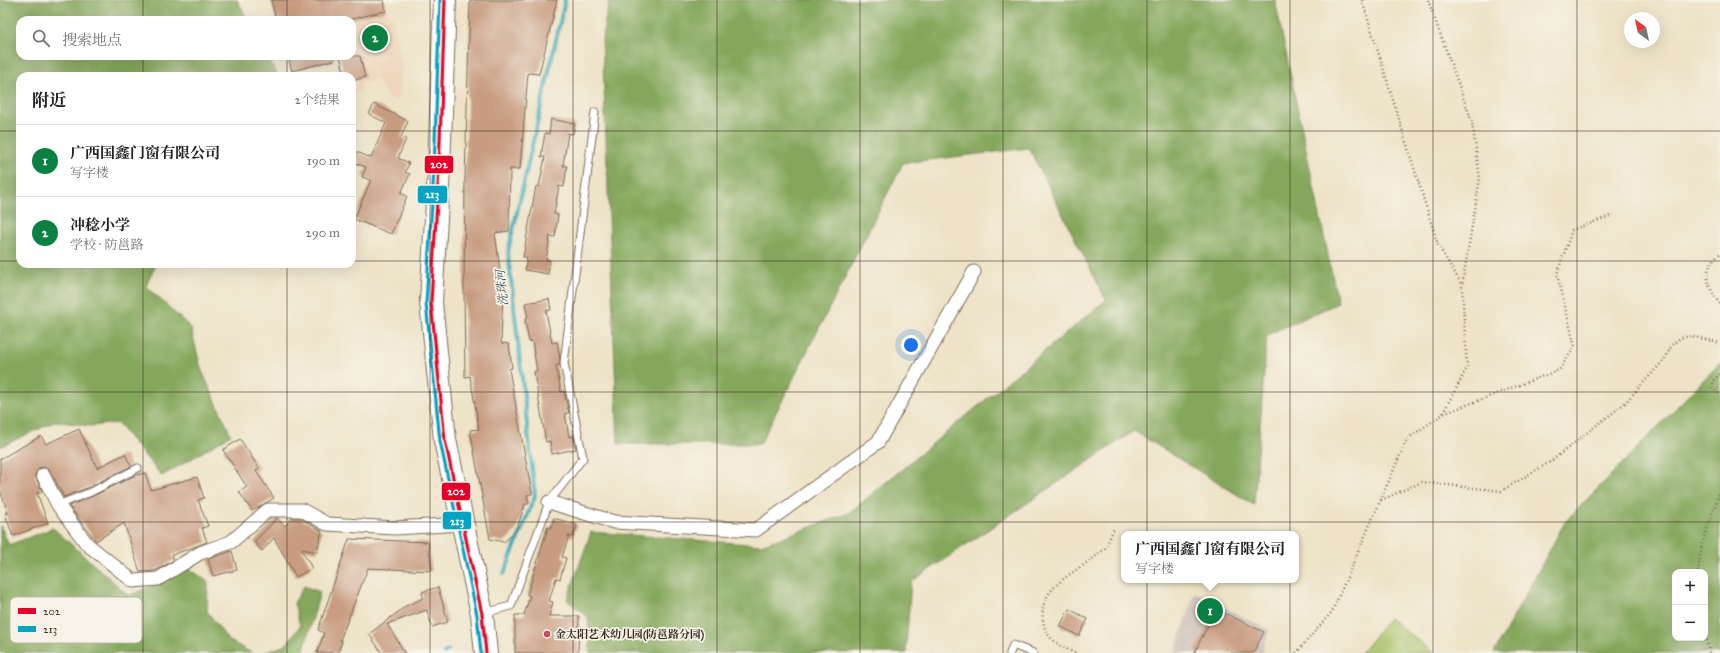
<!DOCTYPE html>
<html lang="zh">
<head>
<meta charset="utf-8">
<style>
	body { margin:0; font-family:"IM FELL Great Primer","Noto Serif SC",serif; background:#f2f2f2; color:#202124 }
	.controls { position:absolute; right:12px; bottom:12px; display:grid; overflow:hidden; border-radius:8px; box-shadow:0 4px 16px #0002 }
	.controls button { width:36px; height:36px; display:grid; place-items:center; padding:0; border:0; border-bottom:1px solid #e0e0e0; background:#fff; color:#202124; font:20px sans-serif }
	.compass { position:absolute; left:1624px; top:12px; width:36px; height:36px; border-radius:50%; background:#fff; box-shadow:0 4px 16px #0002; rotate:327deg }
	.you { position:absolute; left:911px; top:345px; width:14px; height:14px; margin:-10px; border:3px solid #fff; border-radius:50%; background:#1a73e8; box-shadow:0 0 0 6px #1a73e833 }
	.badge { display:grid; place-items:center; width:26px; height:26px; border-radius:50%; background:#0b8043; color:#fff; font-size:13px; font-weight:700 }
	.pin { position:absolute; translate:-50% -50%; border:2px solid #fff; box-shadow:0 1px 4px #0006 }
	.popup { position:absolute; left:1121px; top:531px; width:178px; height:52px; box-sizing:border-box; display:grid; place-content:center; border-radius:8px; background:#fff; filter:drop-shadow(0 1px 3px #0005); font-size:13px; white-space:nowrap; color:#757577 }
	.popup b { font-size:15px; color:#202124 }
	.popup::after { content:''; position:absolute; left:50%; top:100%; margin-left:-8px; border:8px solid transparent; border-top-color:#fff }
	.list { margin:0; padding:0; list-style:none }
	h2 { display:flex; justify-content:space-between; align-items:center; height:52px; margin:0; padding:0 16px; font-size:17px }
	h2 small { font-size:13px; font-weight:400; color:#757577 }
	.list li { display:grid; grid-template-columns:26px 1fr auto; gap:12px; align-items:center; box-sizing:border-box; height:72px; padding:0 16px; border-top:1px solid #e0e0e0 }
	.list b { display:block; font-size:15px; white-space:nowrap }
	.list p { margin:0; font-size:13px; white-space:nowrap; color:#757577 }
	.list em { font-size:13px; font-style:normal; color:#757577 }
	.icon { flex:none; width:22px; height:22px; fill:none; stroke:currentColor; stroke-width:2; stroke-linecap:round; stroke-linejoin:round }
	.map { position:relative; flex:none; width:1720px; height:653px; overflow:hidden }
	.search { position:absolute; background:#fff; box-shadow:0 4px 16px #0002; left:16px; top:16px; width:340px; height:44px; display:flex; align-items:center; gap:10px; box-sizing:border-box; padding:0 14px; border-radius:12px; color:#757577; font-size:15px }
	.panel { position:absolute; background:#fff; box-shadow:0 4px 16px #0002; left:16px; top:72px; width:340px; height:196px; border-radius:12px }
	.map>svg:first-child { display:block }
</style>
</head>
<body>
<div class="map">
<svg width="1720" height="653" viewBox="0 0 1720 653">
	<rect width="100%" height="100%" fill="#f7f3e8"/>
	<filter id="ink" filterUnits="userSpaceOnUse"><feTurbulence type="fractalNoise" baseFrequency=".025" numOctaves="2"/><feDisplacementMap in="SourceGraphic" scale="8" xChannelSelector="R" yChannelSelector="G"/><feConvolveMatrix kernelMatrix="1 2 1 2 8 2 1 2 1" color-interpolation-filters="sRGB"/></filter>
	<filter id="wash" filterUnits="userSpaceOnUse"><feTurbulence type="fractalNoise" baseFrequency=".012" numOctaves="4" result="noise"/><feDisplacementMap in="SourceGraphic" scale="16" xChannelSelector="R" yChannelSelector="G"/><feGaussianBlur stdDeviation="0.9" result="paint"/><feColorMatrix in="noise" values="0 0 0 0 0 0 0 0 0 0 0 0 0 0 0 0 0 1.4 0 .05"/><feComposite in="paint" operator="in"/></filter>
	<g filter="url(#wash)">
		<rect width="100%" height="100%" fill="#eee3c7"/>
		<path fill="#efd6bc" d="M384,0L386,11L393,19L402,66L399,100L389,99L376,79L360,84L362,90L352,93V20H331Z"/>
		<path fill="#cdc2b9" d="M1195,592L1269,630L1262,653H1175Z"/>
		<path fill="#a5c168" stroke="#707643" d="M1389,618L1434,653H1361Z"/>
		<path fill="#84a75c" stroke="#60683d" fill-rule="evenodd" d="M0,0H237L248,20H20V56H267L278,76H20V264H156L146,286L191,328L201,369L231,435L162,476L117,423L90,426L56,421L0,447Z
			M609,0H1275L1338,303L1267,335L1254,505L1134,431L911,582L906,647L907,653H590L588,617L567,600L591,532L761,545L849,513L1106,300L1029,148L903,163L760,444H618L602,38Z
			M1720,363V653H1494L1565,522ZM1675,572H1705V638H1675Z
			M0,525L9,545L53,528L129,596L189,568L208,582L207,611L228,640L252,653H0Z
			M304,586L320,592L303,653H263L286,645L300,626L294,603Z"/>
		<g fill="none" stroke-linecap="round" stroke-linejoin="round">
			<path stroke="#3babb8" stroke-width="4" d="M504,574L535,496L508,252L565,0
				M444,653L448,650"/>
		</g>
		<g id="blocks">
			<path fill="#c89c81" d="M271,0H384L386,11L347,20H276Z
				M470,0H557L539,74L528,73L520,169H510L509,231L495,233L503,292L501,343L509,344L512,368L509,369L532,494L527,495L529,504H525L516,531L504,542L490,539L470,430L479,429L470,376L465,377L464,289L465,178Z
				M288,56H334V60L292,71Z
				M340,56H360L365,77L352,81V76H345Z
				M374,104L408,121L401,137L406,139L398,158L409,163L405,172L410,174L401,193L407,196L391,234L354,219L371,180L362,177L366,167L352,162V150L371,158L386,123L369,114Z
				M551,119L575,124L573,134L568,133L563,166H567L564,187L559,186L554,214L558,215L555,237L550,236L546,260H550L548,274L525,270L527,257H523L536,186L539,187L545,157H541L545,133L549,134Z
				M549,299L551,310L546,311L552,343L557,342L560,359L559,365L556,366L561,392L564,391L569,413H565L569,437L573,436L576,449L552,454L550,441L546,442L534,372L537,371L532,341L529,342L525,319L528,318L525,303Z
				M79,429L97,468L125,454L131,466L89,487L64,497L50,471L44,467L39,468L35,475L42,491L37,493L48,523L13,536L5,514L8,513L0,490V459L41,436L46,444Z
				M240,439L259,468L256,471L274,498L252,511L239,492L247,487L223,450Z
				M145,473L151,490L197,477L204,498L198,500L208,526L202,528L207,542L172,555L174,560L155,571L140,572L124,523L96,541L69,506L93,496L136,475Z
				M277,518L285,526L292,518H300L322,531L317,552L301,549L312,568L296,577L274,538L262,551L254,542Z
				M554,518L577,525L573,537L569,536L562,557L566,558L560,579L556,578L549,601L553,602L549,616H579L578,653H515V615H524L530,596L527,595L548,527L551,528Z
				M349,539L428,542L432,571L368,568L340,640L342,641L338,653H317L324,633L318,630Z
				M232,551L237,570L213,576L208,559Z
				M438,587L448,622L432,627L427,610L387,624L405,653H382L369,634L406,606L423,598L422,592Z
				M1069,609L1088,619L1079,636L1060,626Z
				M1216,609L1264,632L1253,653H1194Z"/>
		</g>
	</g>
	<g filter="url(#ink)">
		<use href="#blocks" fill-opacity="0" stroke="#7a6b59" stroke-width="1"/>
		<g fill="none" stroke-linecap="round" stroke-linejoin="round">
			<defs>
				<path id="service" d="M58,505L91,492L138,468
					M484,613L511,606L549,502L583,458L564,363L595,112
					M1010,653L1013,645L1033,653"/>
				<path id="minor" d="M43,475L58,505L87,544L133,581L158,579L200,553L231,542L268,510H302L327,524L395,528L463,524
					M549,502L614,522L756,530L878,442L974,272"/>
				<path id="trunk" d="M445,0L439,169L431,302L445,440L482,614L486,653"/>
			</defs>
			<use href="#service" stroke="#7a6b59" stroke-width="9"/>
			<use href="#minor" stroke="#7a6b59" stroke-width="15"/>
			<use href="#trunk" stroke="#7a6b59" stroke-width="24"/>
			<path stroke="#7a6b59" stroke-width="2.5" stroke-dasharray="1 3" stroke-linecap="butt" d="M1362,0L1438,245L1462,285
				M1428,0L1472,122L1480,178L1462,286L1467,368L1443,413
				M1720,254C1700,270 1707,286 1720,304
				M1720,374L1713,381V388L1720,395
				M1381,500L1422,482L1501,491L1550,462L1625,403L1664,360L1672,345L1680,338L1691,336L1720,343
				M1698,572L1702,544L1720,491
				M1705,624L1709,653
				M1075,653C1060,646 1045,639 1043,620C1038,587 1075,573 1096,556C1099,553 1103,551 1105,548C1109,542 1111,534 1114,528
				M1296,653L1332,612L1407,439L1443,414L1559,370L1575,347L1557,274L1572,230L1613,215"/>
			<use href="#service" stroke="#fff" stroke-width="7"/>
			<use href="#minor" stroke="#fff" stroke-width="13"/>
			<use href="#trunk" stroke="#fff" stroke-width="22"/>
			<defs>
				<path id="bus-1" d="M445,0L439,169L431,302L445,440L482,614L486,653"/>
				<path id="bus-2" d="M440,0L434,169L426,303L440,441L477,615L481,653"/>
			</defs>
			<use href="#bus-1" stroke="#f7f3e8" stroke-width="6"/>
			<use href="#bus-2" stroke="#f7f3e8" stroke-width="6"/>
			<use href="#bus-1" stroke="#e4002b" stroke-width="3"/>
			<use href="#bus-2" stroke="#03a3c5" stroke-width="3"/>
		</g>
	</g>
	<path fill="none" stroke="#3b2a1e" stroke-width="1" stroke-opacity="0.55" d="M143,0V20M287,0V20M430,0V653M573,0V653M717,0V653M860,0V653M1003,0V653M1147,0V653M1290,0V653M1433,0V653M1577,0V653M143,56V76M287,56V76M0,131H20M352,131H1720M0,261H20M352,261H1720M143,264V653M287,264V653M0,392H1720M0,522H1720"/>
	<circle fill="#d1495b" stroke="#f7f3e8" stroke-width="1.5" cx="547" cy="634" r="4"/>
	<g text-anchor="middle" stroke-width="3.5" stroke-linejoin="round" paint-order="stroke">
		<g font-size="11" font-weight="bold" fill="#3b2a1e" stroke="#f7f3e8" text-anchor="start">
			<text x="555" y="638">金太阳艺术幼儿园(防邕路分园)</text>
		</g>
		<g font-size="12" font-style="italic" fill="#3b5754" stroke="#f7f3e8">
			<text transform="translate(502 288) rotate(-96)" y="4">洗珠河</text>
		</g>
	</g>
	<rect x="10" y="597" width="132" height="46" rx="6" fill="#f7f3e8" stroke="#bfb7ab" stroke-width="1"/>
	<rect x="18" y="608" width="18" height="6" fill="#e4002b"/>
	<rect x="18" y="626" width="18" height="6" fill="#03a3c5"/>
	<g font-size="11" fill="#3b2a1e">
		<text x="43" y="615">202</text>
		<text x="43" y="633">213</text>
	</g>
	<g stroke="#f7f3e8" stroke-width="1.5">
		<rect x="424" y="155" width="30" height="19" rx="4" fill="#e4002b"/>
		<rect x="417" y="185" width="31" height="19" rx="4" fill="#03a3c5"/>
		<rect x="441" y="482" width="30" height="19" rx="4" fill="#e4002b"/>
		<rect x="442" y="511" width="30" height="19" rx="4" fill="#03a3c5"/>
	</g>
	<g font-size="11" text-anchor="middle" font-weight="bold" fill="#fff">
		<text x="439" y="168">202</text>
		<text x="432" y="198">213</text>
		<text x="456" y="495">202</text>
		<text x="457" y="525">213</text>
	</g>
</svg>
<div class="controls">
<button>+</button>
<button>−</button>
</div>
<svg class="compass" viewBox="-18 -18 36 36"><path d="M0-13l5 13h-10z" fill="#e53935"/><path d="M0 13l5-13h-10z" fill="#757577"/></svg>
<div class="you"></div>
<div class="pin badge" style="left:1210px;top:611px">1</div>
<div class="popup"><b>广西国鑫门窗有限公司</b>写字楼</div>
<div class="pin badge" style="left:375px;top:38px">2</div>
<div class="search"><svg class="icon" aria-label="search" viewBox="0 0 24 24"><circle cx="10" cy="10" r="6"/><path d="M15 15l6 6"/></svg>搜索地点</div>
<section class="panel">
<h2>附近<small>2个结果</small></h2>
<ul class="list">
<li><span class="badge">1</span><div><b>广西国鑫门窗有限公司</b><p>写字楼</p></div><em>190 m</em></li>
<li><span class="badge">2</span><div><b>冲稔小学</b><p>学校 · 防邕路</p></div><em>290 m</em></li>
</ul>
</section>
</div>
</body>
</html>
